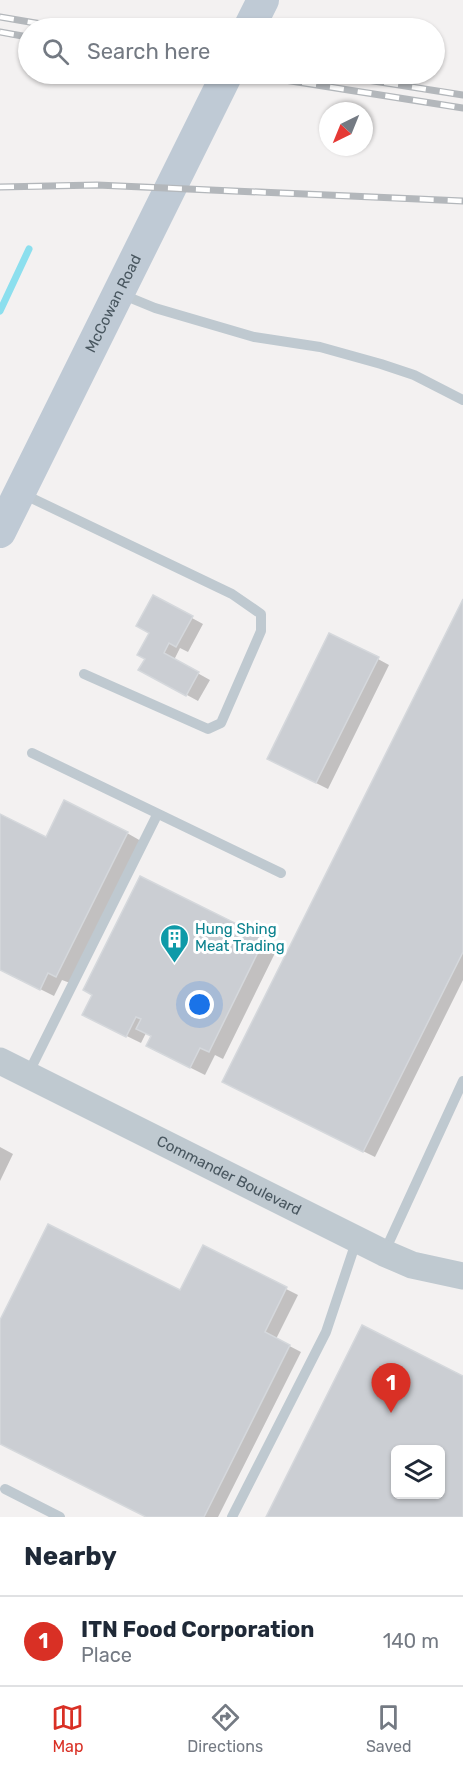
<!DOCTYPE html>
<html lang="en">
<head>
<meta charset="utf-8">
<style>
	body { margin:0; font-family:Rubik,sans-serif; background:#f6f6f7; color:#1f2937 }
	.controls { position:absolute; right:18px; bottom:18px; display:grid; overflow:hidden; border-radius:9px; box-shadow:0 2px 4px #0004 }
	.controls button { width:54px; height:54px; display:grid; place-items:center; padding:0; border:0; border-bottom:2px solid #e0e1e3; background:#fff; color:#1f2937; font:30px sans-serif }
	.compass { position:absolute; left:319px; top:102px; width:54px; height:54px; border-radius:50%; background:#fff; box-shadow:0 2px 4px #0004; rotate:223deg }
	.you { position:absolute; left:200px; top:1005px; width:21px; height:21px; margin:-15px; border:4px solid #fff; border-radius:50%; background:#1a73e8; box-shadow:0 0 0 9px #1a73e833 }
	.badge { display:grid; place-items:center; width:39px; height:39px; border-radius:50%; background:#d93025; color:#fff; font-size:20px; font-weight:700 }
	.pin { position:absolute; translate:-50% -50px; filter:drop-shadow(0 2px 3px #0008) }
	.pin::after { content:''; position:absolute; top:32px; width:21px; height:18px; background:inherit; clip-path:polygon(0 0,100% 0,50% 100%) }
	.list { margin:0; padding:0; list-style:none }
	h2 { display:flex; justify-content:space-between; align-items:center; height:78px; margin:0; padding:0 24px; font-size:26px }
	h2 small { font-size:20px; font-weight:400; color:#747a83 }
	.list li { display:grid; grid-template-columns:39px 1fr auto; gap:18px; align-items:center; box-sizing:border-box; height:90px; padding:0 24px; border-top:2px solid #e0e1e3 }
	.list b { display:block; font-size:22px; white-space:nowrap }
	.list p { margin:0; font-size:20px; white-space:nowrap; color:#747a83 }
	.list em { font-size:20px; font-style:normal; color:#747a83 }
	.icon { flex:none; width:33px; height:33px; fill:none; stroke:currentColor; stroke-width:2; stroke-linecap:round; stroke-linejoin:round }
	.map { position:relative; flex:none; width:463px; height:1517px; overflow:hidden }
	.search { position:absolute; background:#fff; box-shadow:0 2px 4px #0004; left:18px; right:18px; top:18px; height:66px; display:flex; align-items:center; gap:15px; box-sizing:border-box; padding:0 21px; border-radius:33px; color:#747a83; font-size:22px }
	.sheet { height:168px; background:#fff }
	nav { display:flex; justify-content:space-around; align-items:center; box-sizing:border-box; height:84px; border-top:2px solid #e0e1e3; background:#fff; font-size:16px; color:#747a83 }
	nav a { display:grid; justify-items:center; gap:3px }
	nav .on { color:#d93025 }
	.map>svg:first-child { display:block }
</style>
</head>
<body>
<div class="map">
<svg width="463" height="1517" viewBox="0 0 463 1517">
	<rect width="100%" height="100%" fill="#f3f1f1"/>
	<path fill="#0003" d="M463,602V980L375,1157L235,1088Z
		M192,618L203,624L188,652L180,648L174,660L210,680L198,701L141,670Z
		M378,659L389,665L328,789L280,765Z
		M0,816L47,839L127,833L141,841L70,983L62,980L54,996L0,969Z
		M141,878L278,947L223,1059L215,1055L205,1075L161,1053L152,1036L146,1033L141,1043L98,1022L94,994Z
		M0,1147L13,1154L0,1181Z
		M203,1247L298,1295L276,1339L301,1352L218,1517H147L0,1443V1324L181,1292Z"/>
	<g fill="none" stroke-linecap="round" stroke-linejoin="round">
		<path stroke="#8cdfee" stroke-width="7" d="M0,311L29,249"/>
	</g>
	<path fill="#cbced3" stroke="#d5d8dc" stroke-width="1.5" fill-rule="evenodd" d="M153,595L193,616L176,647L169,643L164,653L199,672L186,696L138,670L145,659L137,655L149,633L136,626Z
		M463,599V952L363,1152L222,1082Z
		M329,633L379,657L316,783L267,759Z
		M64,800L128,832L56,977L48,973L40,990L0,970V814L46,837Z
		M140,876L265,938L209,1052L200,1048L190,1068L146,1046L151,1036L136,1029L141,1019L136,1017L126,1037L82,1015L92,995L83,990Z
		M48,1224L180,1290L203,1245L287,1287L265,1332L290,1345L204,1517H146L0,1444V1320Z
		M362,1325L463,1376V1517H266ZM396,1450H440V1494H396Z"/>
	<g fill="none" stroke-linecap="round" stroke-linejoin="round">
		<path stroke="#bfc9d0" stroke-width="10" d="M121,294L155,308L254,337L320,347L381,364L414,375L463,400
			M23,494L232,594L261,614V631L221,723L208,729L84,674
			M32,753L281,873
			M28,1074L157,815
			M384,1253L463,1081
			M5,1489L60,1517
			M232,1517L326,1332L357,1239"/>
		<path stroke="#bfc9d0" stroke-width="27" id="s1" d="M0,1061L384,1253L412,1265L463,1276"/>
		<g stroke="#bfcad5" stroke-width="32">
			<path d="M249,28L263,0"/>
			<path id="s2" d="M0,532L227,74"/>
		</g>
		<defs>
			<path id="rail" d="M0,17L65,28
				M0,32L28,37
				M247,74L463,108
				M329,74L463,95
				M0,187L97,185L463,201"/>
		</defs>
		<use href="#rail" stroke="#b3b7bb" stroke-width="7"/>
		<use href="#rail" stroke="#fff" stroke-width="4.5" stroke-dasharray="14" stroke-linecap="butt"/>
	</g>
	<defs>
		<symbol id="building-pin" viewBox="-11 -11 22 30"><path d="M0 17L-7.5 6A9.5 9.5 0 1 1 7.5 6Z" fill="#0f9aa8" stroke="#fff"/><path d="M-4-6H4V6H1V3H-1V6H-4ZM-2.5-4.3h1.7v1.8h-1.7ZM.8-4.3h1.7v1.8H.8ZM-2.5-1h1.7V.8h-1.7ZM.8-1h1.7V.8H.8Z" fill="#fff"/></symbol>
	</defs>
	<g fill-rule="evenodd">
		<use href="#building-pin" x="158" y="922" width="33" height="45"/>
	</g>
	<g text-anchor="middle" stroke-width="6" stroke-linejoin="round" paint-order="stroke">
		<g font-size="15" fill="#48565f" stroke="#fff">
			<text dy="5" stroke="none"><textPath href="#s2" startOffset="255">McCowan Road</textPath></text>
			<text dy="5" stroke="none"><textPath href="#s1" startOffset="256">Commander Boulevard</textPath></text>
		</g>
		<g font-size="15" fill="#0d838f" stroke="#fff" text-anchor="start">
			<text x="195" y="934">Hung Shing<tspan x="195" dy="17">Meat Trading</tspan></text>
		</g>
	</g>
</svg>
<div class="controls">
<button><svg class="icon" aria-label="layers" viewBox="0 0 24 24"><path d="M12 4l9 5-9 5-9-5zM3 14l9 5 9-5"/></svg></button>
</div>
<svg class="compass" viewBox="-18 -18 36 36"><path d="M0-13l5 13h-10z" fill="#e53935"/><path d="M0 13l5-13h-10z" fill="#747a83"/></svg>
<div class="you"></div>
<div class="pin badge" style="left:391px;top:1413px">1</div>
<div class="search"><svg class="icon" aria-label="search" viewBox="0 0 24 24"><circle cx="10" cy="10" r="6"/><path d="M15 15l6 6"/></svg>Search here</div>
</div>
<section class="sheet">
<h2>Nearby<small></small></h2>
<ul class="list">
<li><span class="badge">1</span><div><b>ITN Food Corporation</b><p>Place</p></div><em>140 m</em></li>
</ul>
</section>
<nav>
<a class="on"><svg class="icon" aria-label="map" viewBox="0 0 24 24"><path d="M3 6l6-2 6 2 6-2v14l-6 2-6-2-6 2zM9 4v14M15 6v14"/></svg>Map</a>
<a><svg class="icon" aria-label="directions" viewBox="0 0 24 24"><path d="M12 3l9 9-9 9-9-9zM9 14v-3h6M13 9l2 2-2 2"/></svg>Directions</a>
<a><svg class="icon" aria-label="saved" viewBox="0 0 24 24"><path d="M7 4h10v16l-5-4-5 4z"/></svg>Saved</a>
</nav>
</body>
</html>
